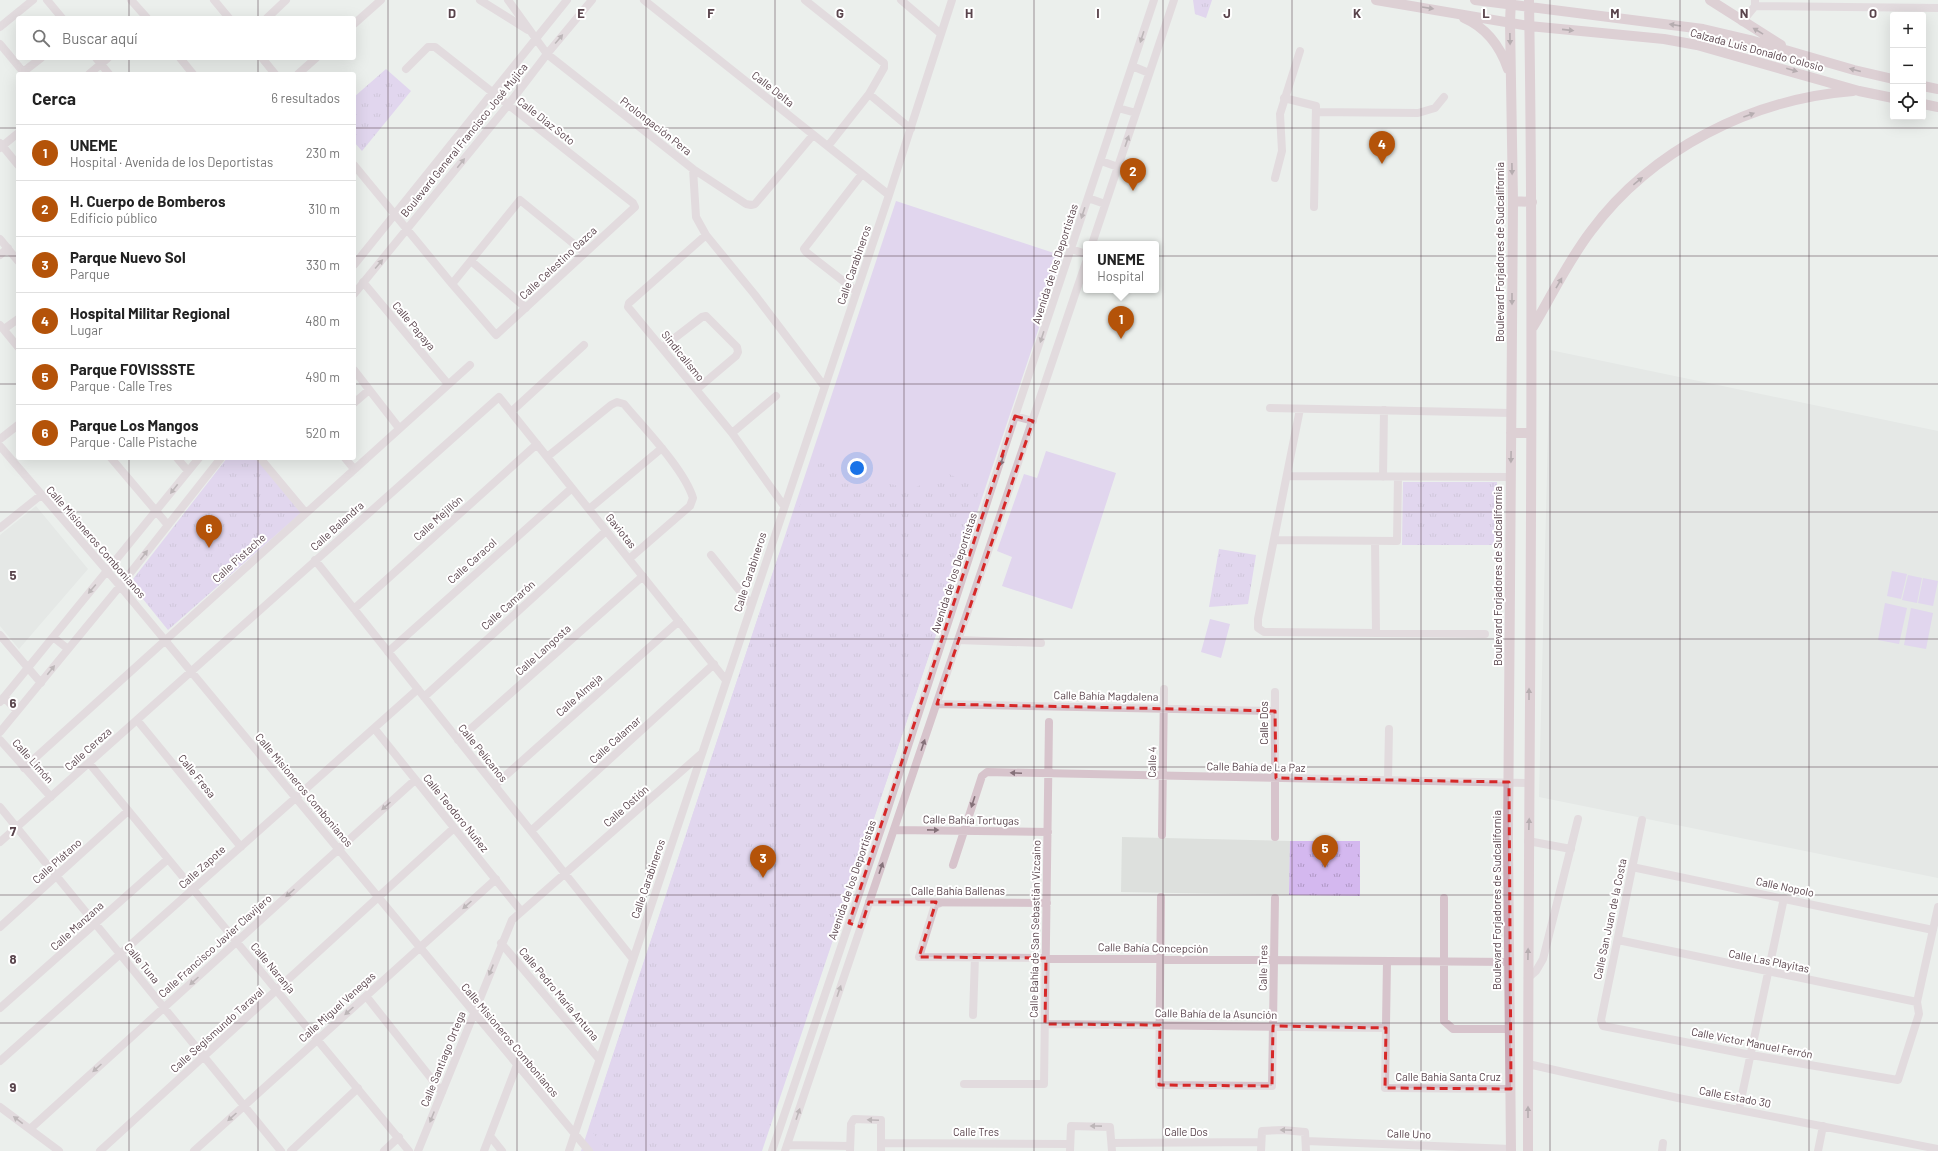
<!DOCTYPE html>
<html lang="es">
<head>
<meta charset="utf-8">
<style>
	body { margin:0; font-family:Barlow,sans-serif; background:#f2f2f2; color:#222 }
	.controls { position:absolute; right:12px; top:12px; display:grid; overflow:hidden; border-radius:4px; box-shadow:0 4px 16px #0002 }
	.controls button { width:36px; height:36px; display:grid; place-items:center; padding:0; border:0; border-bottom:1px solid #e0e0e0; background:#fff; color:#222; font:20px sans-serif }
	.you { position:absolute; left:857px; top:468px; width:14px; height:14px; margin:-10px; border:3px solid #fff; border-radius:50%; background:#1a73e8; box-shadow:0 0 0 6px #1a73e833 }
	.badge { display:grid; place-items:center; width:26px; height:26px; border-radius:50%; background:#b45309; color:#fff; font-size:13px; font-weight:700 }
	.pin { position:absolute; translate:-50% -33px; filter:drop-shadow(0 1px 2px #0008) }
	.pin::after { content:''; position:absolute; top:21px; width:14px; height:12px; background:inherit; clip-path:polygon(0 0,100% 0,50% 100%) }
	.popup { position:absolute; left:1083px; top:241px; width:76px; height:52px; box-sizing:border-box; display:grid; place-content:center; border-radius:4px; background:#fff; filter:drop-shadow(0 1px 3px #0005); font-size:13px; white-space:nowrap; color:#767676 }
	.popup b { font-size:15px; color:#222 }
	.popup::after { content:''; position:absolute; left:50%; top:100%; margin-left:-8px; border:8px solid transparent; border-top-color:#fff }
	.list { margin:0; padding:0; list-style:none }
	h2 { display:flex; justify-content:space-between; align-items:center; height:52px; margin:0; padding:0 16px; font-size:17px }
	h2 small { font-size:13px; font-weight:400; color:#767676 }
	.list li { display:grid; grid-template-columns:26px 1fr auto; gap:12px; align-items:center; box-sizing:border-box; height:56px; padding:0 16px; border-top:1px solid #e0e0e0 }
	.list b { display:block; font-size:15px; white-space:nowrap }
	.list p { margin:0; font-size:13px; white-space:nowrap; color:#767676 }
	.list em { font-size:13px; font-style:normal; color:#767676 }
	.icon { flex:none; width:22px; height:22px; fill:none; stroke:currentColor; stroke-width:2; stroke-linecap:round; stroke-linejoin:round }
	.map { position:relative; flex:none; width:1938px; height:1151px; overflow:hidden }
	.search { position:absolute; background:#fff; box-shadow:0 4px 16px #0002; left:16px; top:16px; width:340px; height:44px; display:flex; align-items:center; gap:10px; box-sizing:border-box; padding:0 14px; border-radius:4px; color:#767676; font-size:15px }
	.panel { position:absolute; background:#fff; box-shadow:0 4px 16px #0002; left:16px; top:72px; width:340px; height:388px; border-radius:4px }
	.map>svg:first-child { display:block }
</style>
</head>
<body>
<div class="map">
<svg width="1938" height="1151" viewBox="0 0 1938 1151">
	<defs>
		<pattern id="park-tufts" width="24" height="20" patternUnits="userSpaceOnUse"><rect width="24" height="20" fill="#d4b8ef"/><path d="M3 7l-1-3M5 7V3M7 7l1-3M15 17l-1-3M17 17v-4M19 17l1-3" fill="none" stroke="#af97c4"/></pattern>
	</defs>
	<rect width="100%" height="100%" fill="#ebefec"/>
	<path fill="#dde0dd" d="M1550,350L1938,431V878L1539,797Z
		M36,506L88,569L19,649L0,626V535Z
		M1122,837L1290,841L1289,895L1121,892Z"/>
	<path fill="#d4b8ef" d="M896,201L1063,256L938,629L761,1151H581Z
		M1046,451L1116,473L1072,609L1002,586L1012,557L997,551L1024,474L1037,478Z
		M1892,571L1907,574L1901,599L1887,596Z
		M1908,575L1922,578L1917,603L1902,600Z
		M1923,578L1938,581L1933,606L1918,603Z
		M1885,603L1907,608L1899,644L1878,640Z
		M1911,608L1933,613L1926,649L1904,645Z
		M1210,619L1230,624L1221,658L1201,652Z"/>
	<path fill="url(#park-tufts)" d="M1193,0H1212L1206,18L1195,14Z
		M386,69L411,91L362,151L354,142V97Z
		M227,458H256L301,513L168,630L130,583Z
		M819,461L910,490L947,473L979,489L964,551L762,1151H608L589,1128L778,557Z
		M1403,482H1497L1498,545H1402Z
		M1219,549L1256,555L1248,604L1209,607Z
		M1290,841H1360V896L1289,895Z"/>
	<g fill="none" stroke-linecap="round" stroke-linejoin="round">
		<path stroke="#d7c4cc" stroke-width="8" d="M47,0L62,18
			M131,0L147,18
			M214,0L229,18
			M480,0L528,30
			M508,0L547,54L693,169L696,217L706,235L755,295L824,386
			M644,0L889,195
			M805,0L884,63V68L869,94L828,146
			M901,0L941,34
			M1755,6L1938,8
			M267,18L286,0
			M1742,22L1755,6V0
			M354,24L381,0
			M0,27L33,0
			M0,44L25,74
			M96,58L109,74
			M180,58L193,74
			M262,58L275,74
			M1132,66L1149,73
			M23,72L41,58
			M89,74L108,58
			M298,74L316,58
			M869,94L911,129
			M1284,98L1316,106L1314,207
			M1118,108L1136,113
			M1316,112L1418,113L1435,108L1444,97
			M0,143L18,165
			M0,148L18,133
			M1101,161L1118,167
			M354,165L452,284L496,335L635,207L633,203L435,47H428L406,69
			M693,169L746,204L751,205L755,204L813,135
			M1275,178L1282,151L1280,114L1300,51
			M1088,198L1105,204
			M706,235L629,303L628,307L732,433L784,506
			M0,239L18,261
			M1092,244L1174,0
			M1071,249L1086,254
			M0,255L8,248
			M471,261L526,308
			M354,265L567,0
			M363,282L448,384
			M452,284L520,200L585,253
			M856,291L806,252L804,249L862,174
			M354,294L508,105L547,54L592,0
			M0,325L18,347
			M4,329L18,319
			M663,347L702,317L706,316L737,347L738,352L736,356L697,389
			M354,370L399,428
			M354,403L369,390
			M1270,408L1511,413
			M1300,409L1258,619V628L1264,632L1485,634
			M511,412L584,345
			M1015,416L1033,421
			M732,433L776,396
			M0,439L18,425
			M0,446L120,586L589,1151
			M547,457L611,405L617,402L624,404C644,428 684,469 693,498L690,506L629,559
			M111,458L167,524
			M177,458L188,471
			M260,458L305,512
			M345,458L354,469
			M1287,476L1510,477
			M1383,477L1384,410
			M589,509L662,448
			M0,528L41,495
			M1274,540L1397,541L1398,477
			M1375,541L1376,633
			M711,555L751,605
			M315,560L633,959
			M354,609L537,444
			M0,635L41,683
			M53,637L68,649
			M958,640L1041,643
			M388,652L572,488
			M1275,692V837
			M4,697L17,711
			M424,697L606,531
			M0,702L199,458
			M937,704L1275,711
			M137,720L241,847
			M374,728L521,911
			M0,732L120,586L221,458
			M0,740L51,797
			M458,740L643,576
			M89,763L409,1151
			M24,768L470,365
			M1388,780L1389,729
			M495,785L679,621
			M0,807L281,1151
			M1642,820L1601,1020L1603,1026L1751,1055L1898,1080L1919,1014L1917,1002L1938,907
			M894,830L1048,832
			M531,831L714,664
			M1162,835L1164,689
			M1528,841L1571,849
			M0,842L499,397L725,679
			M953,865L982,776L987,772L1529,783
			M1632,867L1933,930
			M1161,897L1159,1085L1272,1086L1275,898
			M1444,898V1021L1453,1029H1510
			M869,902L1047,903
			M940,903L936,904L934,908L919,957L1510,962
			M0,927L128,811
			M1618,940L1917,1002
			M501,943L599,1059
			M1387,961L1385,1088L1511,1089
			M1528,978L1536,971L1543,959L1578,819
			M366,996L442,1092
			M0,1008L168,859
			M973,1015L975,957
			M1045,1024L1386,1028
			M0,1061L418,689
			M1528,1064L1678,1098L1938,1149
			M964,1084H1044L1049,722
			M0,1107L59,1151
			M1739,1109L1784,898
			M30,1129L415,780
			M490,1136L502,1151
			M1306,1141L1511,1149
			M881,1143L1070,1144
			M1112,1143L1261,1142
			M787,1145L850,1146
			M100,1151L454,828
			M194,1151L496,879
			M291,1151L358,1088
			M384,1151L399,1137
			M418,1151L512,920L701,754
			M484,1151L517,1065
			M569,1151L889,195L952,0
			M772,1151L886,814L1015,416L1154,0
			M785,1151L1086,262
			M850,1151L851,1124L854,1119L881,1120V1151
			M1070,1151L1071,1126L1110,1127L1112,1151
			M1261,1151L1262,1131L1283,1130L1305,1132L1306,1151
			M1662,1151L1663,1143
			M1818,1151L1823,1126"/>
		<path stroke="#ccaab7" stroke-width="10" d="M1376,0L1529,26L1664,39L1697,45L1859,91L1893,98
			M1475,0L1703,29L1750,40L1854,70L1893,79
			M1710,0L1781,45
			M1464,18C1487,28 1500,46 1508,69
			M1923,86L1938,89
			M1923,104L1938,107
			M1513,201L1532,202
			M1533,327C1552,295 1568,261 1591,231C1652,149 1752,99 1853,91
			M1511,433H1531
			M1511,1151L1508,841L1513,201L1510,22L1511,0
			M1528,1151C1528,767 1535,384 1529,0"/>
	</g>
	<defs><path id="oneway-solid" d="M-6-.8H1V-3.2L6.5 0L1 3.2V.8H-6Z"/></defs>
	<g fill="#765e67">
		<use href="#oneway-solid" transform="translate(1428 8) rotate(9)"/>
		<use href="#oneway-solid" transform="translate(1675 25) rotate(-171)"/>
		<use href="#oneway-solid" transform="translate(1568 30) rotate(6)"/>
		<use href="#oneway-solid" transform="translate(1758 31) rotate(-149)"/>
		<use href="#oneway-solid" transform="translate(1510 39) rotate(89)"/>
		<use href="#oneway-solid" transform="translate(1792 70) rotate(16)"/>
		<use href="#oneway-solid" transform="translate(1855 70) rotate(-165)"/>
		<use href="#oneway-solid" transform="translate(1749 115) rotate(-20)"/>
		<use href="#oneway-solid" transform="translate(1512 169) rotate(89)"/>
		<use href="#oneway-solid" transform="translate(1638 181) rotate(-39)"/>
		<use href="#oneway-solid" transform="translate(1559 283) rotate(-60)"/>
		<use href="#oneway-solid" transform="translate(1512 299) rotate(90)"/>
		<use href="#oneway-solid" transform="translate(1511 457) rotate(91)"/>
		<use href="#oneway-solid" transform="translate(1529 694) rotate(-90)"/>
		<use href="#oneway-solid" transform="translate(1529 824) rotate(-88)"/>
		<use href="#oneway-solid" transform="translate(1528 954) rotate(-89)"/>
		<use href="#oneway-solid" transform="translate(1528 1112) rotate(-90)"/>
	</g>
	<g fill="#857179">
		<use href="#oneway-solid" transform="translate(1142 37) rotate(108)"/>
		<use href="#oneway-solid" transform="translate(559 39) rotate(-50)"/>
		<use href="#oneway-solid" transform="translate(1127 141) rotate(-71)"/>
		<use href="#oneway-solid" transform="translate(461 163) rotate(-51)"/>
		<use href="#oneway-solid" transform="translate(1083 213) rotate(108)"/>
		<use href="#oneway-solid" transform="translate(379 264) rotate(-50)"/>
		<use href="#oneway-solid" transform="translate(1042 337) rotate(108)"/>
		<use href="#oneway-solid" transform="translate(1002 460) rotate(108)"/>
		<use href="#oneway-solid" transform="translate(174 489) rotate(128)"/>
		<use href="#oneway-solid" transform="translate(144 555) rotate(-53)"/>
		<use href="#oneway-solid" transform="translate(92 589) rotate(130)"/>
		<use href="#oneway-solid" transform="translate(51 670) rotate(-51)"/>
		<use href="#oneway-solid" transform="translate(923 745) rotate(-71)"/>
		<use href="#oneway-solid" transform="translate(1016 773) rotate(-178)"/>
		<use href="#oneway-solid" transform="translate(973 802) rotate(108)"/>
		<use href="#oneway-solid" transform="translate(386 806) rotate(138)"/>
		<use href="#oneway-solid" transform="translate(933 830) rotate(1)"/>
		<use href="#oneway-solid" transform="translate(881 868) rotate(-71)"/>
		<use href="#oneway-solid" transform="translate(290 893) rotate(138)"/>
		<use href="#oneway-solid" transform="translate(467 905) rotate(138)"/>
		<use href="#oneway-solid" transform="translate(491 970) rotate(112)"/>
		<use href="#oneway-solid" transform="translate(194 981) rotate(138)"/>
		<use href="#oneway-solid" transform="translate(839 991) rotate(-71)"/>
		<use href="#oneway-solid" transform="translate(349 1011) rotate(138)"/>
		<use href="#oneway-solid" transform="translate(97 1068) rotate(138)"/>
		<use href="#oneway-solid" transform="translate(798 1114) rotate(-71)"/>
		<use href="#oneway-solid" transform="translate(232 1117) rotate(138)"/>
		<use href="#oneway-solid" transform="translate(432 1117) rotate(112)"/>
		<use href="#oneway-solid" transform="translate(18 1120) rotate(-143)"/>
		<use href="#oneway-solid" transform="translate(873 1120) rotate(-178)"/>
		<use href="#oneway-solid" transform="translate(1096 1126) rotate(-179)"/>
		<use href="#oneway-solid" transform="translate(1286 1130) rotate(-179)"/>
	</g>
	<path d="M0 0H1938V1151H0ZM1015,416L1033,421L937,704L1275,711L1276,778L1509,782L1511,1089L1385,1088L1386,1028L1273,1026L1272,1086L1159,1085L1160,1025L1045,1024L1046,958L919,957L936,902H869L861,927L849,923Z" fill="#ebefec" fill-opacity=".55" fill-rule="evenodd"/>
	<path fill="none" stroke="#d62828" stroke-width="3" stroke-dasharray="8 5" stroke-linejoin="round" d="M1015,416L1033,421L937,704L1275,711L1276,778L1509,782L1511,1089L1385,1088L1386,1028L1273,1026L1272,1086L1159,1085L1160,1025L1045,1024L1046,958L919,957L936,902H869L861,927L849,923Z"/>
	<path fill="none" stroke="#59444c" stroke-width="1" stroke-opacity="0.55" d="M129,0V18M258,0V18M388,0V1151M517,0V1151M646,0V1151M775,0V1151M904,0V1151M1034,0V1151M1163,0V1151M1292,0V1151M1421,0V1151M1550,0V1151M1680,0V1151M1809,0V1151M129,58V74M258,58V74M0,128H18M354,128H1938M0,256H18M354,256H1938M0,384H18M354,384H1938M129,458V1151M258,458V1151M0,512H1938M0,639H1938M0,767H1938M0,895H1938M0,1023H1938"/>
	<g text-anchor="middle" stroke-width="4" stroke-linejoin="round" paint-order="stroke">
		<g font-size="11" fill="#59444c" stroke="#fff">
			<text transform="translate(1757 50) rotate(15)" y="4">Calzada Luis Donaldo Colosio</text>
			<text transform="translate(773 89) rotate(38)" y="4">Calle Delta</text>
			<text transform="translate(546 121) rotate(38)" y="4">Calle Diaz Soto</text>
			<text transform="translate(656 126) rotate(38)" y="4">Prolongación Pera</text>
			<text transform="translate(464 140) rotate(-51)" y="4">Boulevard General Francisco José Mujica</text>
			<text transform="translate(1500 252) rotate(-90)" y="4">Boulevard Forjadores de Sudcalifornia</text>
			<text transform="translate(558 263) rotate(-43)" y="4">Calle Celestino Gazca</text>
			<text transform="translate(1055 264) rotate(-72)" y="4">Avenida de los Deportistas</text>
			<text transform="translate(854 265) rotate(-71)" y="4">Calle Carabineros</text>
			<text transform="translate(414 326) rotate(50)" y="4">Calle Papaya</text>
			<text transform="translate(683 356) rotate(51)" y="4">Sindicalismo</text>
			<text transform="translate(438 518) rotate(-42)" y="4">Calle Mejillón</text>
			<text transform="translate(337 526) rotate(-42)" y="4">Calle Balandra</text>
			<text transform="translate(621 531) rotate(51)" y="4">Gaviotas</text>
			<text transform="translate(96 542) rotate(49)" y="4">Calle Misioneros Combonianos</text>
			<text transform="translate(239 558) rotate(-42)" y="4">Calle Pistache</text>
			<text transform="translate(472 561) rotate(-42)" y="4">Calle Caracol</text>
			<text transform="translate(750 572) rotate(-72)" y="4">Calle Carabineros</text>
			<text transform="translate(954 573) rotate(-72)" y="4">Avenida de los Deportistas</text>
			<text transform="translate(1498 576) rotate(-90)" y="4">Boulevard Forjadores de Sudcalifornia</text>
			<text transform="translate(508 605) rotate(-42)" y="4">Calle Camarón</text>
			<text transform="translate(543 650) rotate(-42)" y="4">Calle Langosta</text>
			<text transform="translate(579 695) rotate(-42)" y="4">Calle Almeja</text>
			<text transform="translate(1106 696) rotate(1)" y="4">Calle Bahía Magdalena</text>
			<text transform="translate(1264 723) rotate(-90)" y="4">Calle Dos</text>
			<text transform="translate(615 740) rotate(-42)" y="4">Calle Calamar</text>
			<text transform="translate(88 749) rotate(-42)" y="4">Calle Cereza</text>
			<text transform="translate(483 753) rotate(51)" y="4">Calle Pelícanos</text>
			<text transform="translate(33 761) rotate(48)" y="4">Calle Limón</text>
			<text transform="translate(1152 762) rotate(-89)" y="4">Calle 4</text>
			<text transform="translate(1256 767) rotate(1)" y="4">Calle Bahía de La Paz</text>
			<text transform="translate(197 776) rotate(51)" y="4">Calle Fresa</text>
			<text transform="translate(304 790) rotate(50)" y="4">Calle Misioneros Combonianos</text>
			<text transform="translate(626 806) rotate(-42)" y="4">Calle Ostión</text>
			<text transform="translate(456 813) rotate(51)" y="4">Calle Teodoro Nuñez</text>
			<text transform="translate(971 820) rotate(1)" y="4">Calle Bahía Tortugas</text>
			<text transform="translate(57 861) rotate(-42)" y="4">Calle Plátano</text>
			<text transform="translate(202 867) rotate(-42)" y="4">Calle Zapote</text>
			<text transform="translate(648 879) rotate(-71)" y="4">Calle Carabineros</text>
			<text transform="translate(852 880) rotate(-71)" y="4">Avenida de los Deportistas</text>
			<text transform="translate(1785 887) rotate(12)" y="4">Calle Nopolo</text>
			<text x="958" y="895">Calle Bahía Ballenas</text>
			<text transform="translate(1497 900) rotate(-90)" y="4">Boulevard Forjadores de Sudcalifornia</text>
			<text transform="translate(1610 919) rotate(-78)" y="4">Calle San Juan de la Costa</text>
			<text transform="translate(77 926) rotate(-42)" y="4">Calle Manzana</text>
			<text transform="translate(1035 929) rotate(-89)" y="4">Calle Bahía de San Sebastián Vizcaino</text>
			<text transform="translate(215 946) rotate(-42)" y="4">Calle Francisco Javier Clavijero</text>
			<text transform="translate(1153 948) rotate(1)" y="4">Calle Bahía Concepción</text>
			<text transform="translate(1769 961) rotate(11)" y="4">Calle Las Playitas</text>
			<text transform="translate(142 963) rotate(51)" y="4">Calle Tuna</text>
			<text transform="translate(273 968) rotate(50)" y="4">Calle Naranja</text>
			<text transform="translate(1263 968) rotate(-89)" y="4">Calle Tres</text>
			<text transform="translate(559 994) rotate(50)" y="4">Calle Pedro María Antuna</text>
			<text transform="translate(337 1007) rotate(-42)" y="4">Calle Miguel Venegas</text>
			<text transform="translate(1216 1014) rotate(1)" y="4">Calle Bahía de la Asunción</text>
			<text transform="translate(217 1030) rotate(-42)" y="4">Calle Segismundo Taraval</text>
			<text transform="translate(510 1040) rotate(50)" y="4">Calle Misioneros Combonianos</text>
			<text transform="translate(1752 1043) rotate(11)" y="4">Calle Víctor Manuel Ferrón</text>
			<text transform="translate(443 1059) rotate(-68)" y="4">Calle Santiago Ortega</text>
			<text x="1448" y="1081">Calle Bahía Santa Cruz</text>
			<text transform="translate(1735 1097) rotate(11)" y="4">Calle Estado 30</text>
			<text x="976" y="1136">Calle Tres</text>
			<text x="1186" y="1136">Calle Dos</text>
			<text transform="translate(1409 1134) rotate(2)" y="4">Calle Uno</text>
		</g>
	</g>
	<g font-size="13" text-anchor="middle" font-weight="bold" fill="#59444c" stroke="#fff" stroke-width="4" stroke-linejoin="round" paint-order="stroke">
		<text x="452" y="18">D</text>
		<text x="581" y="18">E</text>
		<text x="711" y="18">F</text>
		<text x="840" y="18">G</text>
		<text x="969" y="18">H</text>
		<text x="1098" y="18">I</text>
		<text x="1227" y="18">J</text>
		<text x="1357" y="18">K</text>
		<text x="1486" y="18">L</text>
		<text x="1615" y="18">M</text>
		<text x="1744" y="18">N</text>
		<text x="1873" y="18">O</text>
		<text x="13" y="580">5</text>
		<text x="13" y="708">6</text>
		<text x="13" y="836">7</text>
		<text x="13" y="964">8</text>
		<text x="13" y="1092">9</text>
	</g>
</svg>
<div class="controls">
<button>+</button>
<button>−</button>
<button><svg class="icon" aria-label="locate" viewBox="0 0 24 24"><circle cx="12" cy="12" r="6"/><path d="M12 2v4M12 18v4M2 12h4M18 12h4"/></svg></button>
</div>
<div class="you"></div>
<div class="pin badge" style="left:1121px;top:339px">1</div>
<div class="popup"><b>UNEME</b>Hospital</div>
<div class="pin badge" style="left:1133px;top:191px">2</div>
<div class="pin badge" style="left:763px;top:878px">3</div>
<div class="pin badge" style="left:1382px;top:164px">4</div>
<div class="pin badge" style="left:1325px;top:868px">5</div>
<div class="pin badge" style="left:209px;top:548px">6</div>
<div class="search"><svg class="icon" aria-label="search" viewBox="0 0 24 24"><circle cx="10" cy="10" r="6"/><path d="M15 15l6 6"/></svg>Buscar aquí</div>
<section class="panel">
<h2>Cerca<small>6 resultados</small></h2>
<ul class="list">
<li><span class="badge">1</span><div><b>UNEME</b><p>Hospital · Avenida de los Deportistas</p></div><em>230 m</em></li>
<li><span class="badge">2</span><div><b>H. Cuerpo de Bomberos</b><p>Edificio público</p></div><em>310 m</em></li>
<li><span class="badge">3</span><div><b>Parque Nuevo Sol</b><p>Parque</p></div><em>330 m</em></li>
<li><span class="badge">4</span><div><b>Hospital Militar Regional</b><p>Lugar</p></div><em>480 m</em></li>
<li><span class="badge">5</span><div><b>Parque FOVISSSTE</b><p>Parque · Calle Tres</p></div><em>490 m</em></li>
<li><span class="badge">6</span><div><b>Parque Los Mangos</b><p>Parque · Calle Pistache</p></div><em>520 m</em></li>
</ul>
</section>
</div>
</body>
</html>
